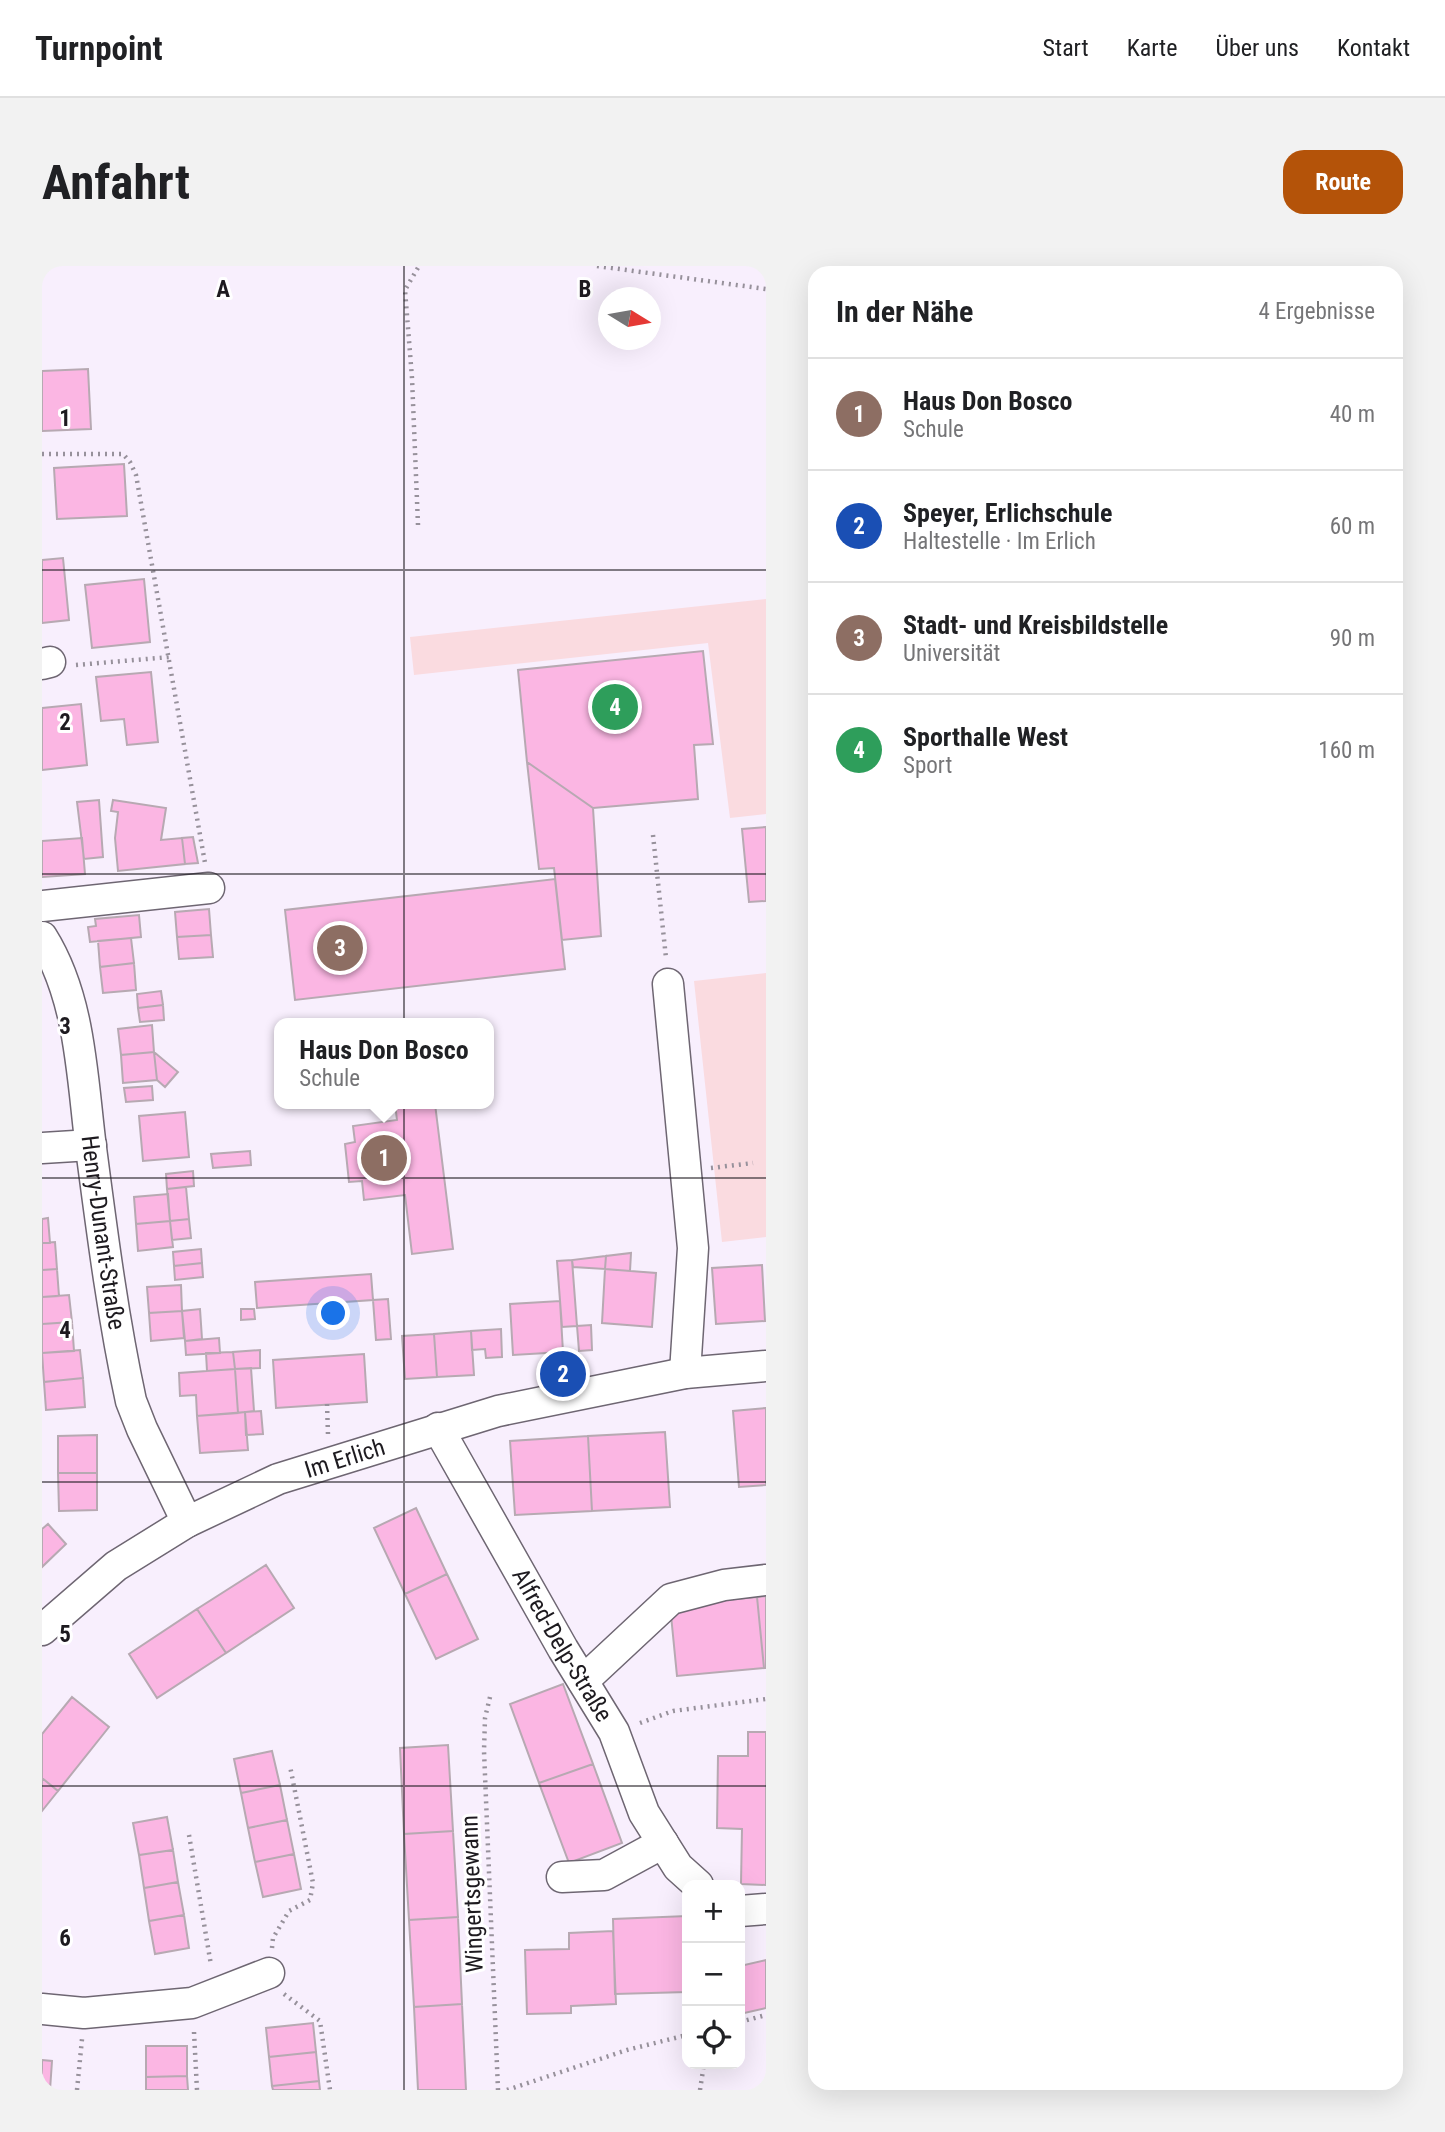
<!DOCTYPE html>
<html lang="de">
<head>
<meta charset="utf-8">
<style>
	body { margin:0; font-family:"Roboto Condensed",sans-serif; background:#f2f2f2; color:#202124 }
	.controls { position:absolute; right:21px; bottom:21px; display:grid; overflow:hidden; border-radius:14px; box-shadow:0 7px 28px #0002 }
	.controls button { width:63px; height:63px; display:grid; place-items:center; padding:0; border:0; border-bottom:2px solid #e0e0e0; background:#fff; color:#202124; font:35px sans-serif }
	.compass { position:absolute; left:556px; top:21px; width:63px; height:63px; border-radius:50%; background:#fff; box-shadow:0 7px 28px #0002; rotate:101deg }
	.you { position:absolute; left:292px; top:1048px; width:24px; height:24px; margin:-18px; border:5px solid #fff; border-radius:50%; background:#1a73e8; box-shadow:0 0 0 10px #1a73e833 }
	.badge { display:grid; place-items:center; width:46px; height:46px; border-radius:50%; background:#b45309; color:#fff; font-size:23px; font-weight:700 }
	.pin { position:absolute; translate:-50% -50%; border:4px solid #fff; box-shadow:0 2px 7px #0006 }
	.popup { position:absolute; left:232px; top:752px; width:220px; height:91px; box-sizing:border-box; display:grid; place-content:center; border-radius:14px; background:#fff; filter:drop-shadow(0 2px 5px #0005); font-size:23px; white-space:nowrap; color:#757577 }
	.popup b { font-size:26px; color:#202124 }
	.popup::after { content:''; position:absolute; left:50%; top:100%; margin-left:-14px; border:14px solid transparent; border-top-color:#fff }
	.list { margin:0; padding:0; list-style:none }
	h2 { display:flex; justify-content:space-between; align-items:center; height:91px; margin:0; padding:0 28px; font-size:30px }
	h2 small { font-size:23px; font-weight:400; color:#757577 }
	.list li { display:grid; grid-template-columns:46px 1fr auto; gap:21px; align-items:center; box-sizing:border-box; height:112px; padding:0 28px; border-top:2px solid #e0e0e0 }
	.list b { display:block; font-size:26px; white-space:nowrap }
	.list p { margin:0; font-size:23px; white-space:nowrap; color:#757577 }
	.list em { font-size:23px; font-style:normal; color:#757577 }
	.icon { flex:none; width:38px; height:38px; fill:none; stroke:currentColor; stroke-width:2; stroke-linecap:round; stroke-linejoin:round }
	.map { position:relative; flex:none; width:724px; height:1824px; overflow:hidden; border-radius:21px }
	header { display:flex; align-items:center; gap:42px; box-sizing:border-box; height:98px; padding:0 35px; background:#fff; border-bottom:2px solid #e0e0e0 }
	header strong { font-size:33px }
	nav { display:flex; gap:38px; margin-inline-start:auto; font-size:24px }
	.intro { display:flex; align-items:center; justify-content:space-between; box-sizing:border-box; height:168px; padding:0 42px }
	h1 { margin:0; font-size:49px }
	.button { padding:18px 32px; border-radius:21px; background:#b45309; color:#fff; font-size:24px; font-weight:700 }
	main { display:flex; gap:42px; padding:0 42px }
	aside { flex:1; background:#fff; border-radius:21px; box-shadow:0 7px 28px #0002 }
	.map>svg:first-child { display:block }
</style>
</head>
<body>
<header>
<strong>Turnpoint</strong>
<nav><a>Start</a><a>Karte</a><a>Über uns</a><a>Kontakt</a></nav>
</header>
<div class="intro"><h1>Anfahrt</h1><a class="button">Route</a></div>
<main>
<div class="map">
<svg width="724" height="1824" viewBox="0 0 724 1824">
	<rect width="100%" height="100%" fill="#f8effd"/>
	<path fill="#fadbe0" d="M724,333V548L688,552L666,377L372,409L368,371Z
		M724,707V971L680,976L652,715Z"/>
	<path fill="#fbb6e3" stroke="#b7a9b2" stroke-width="2" d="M46,103L49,163L0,165V105Z
		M82,198L85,250L15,253L12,202Z
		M21,292L27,354L0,357V294Z
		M102,313L108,376L50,382L43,319Z
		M661,385L671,478L652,479L656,533L551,542L485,496L476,404Z
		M109,406L116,476L85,479L82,453L59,455L54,411Z
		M39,438L45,499L0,504V442Z
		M485,496L551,542L559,670L520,674L512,602L497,603Z
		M57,534L61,591L42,593L35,536Z
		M71,534L124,542L119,574L140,572L143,598L76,605L73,572L76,546L69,545Z
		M724,561V635L707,636L700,563Z
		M151,571L156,597L143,598L140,572Z
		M40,572L43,608L0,611V575Z
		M513,613L523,703L253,734L243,644Z
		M167,643L169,669L135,671L133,646Z
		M97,649L99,671L48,676L46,661L54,660L53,653Z
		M169,669L171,691L137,693L135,671Z
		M89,672L92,697L58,701L56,675Z
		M92,697L94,724L61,727L58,701Z
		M119,725L121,739L96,742L95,728Z
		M121,739L122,754L98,756L96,742Z
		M110,759L112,786L79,789L76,763Z
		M112,786L115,814L81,817L79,789Z
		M112,786L136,806L123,821L115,814Z
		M110,820L111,834L84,836L82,822Z
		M353,838H393L411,983L370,988L363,929L322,934L320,915L307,916L303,878L313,876L311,860L355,854Z
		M143,846L147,891L101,895L97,850Z
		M208,885L209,899L171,902L169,888Z
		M151,905L152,920L125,923L124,908Z
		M144,921L147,953L128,955L125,923Z
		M126,928L128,955L94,958L92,931Z
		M6,952L8,977H0V953Z
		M147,953L149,972L130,974L128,955Z
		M128,955L131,981L96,985L94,958Z
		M13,976L15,1003L0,1004V977Z
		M159,983L160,997L132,1000L131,986Z
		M589,987L588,1005L563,1003L564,990Z
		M564,990L563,1003L531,1001L530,994Z
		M530,994L535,1060L520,1061L515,995Z
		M160,997L161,1011L133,1014L132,1000Z
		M720,999L723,1055L674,1058L670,1002Z
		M15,1003L17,1030L0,1031V1004Z
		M563,1003L614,1007L610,1061L560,1057Z
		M329,1008L331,1034L215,1042L213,1016Z
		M139,1019L140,1045L107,1047L105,1021Z
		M27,1029L30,1056L0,1058V1031Z
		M346,1033L349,1073L334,1074L331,1034Z
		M518,1035L521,1086L471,1089L468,1038Z
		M158,1043L160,1073L143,1075L140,1045Z
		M199,1043H212L213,1053L199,1054Z
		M140,1045L142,1072L109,1075L107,1047Z
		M30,1056L32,1085L0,1087V1058Z
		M549,1059L550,1084L537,1085L535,1060Z
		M459,1063L460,1091L444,1092L443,1083L430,1084L429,1065Z
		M429,1065L432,1109L395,1111L392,1068Z
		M392,1068L395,1111L363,1113L360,1070Z
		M177,1072L178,1087L144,1089L143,1075Z
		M38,1084L41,1112L2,1116L0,1087Z
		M218,1084V1102L193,1103L191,1086Z
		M191,1086L193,1103L165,1105L164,1087Z
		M322,1088L325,1136L234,1142L231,1094Z
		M209,1102L212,1145L196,1147L193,1103Z
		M193,1103L196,1147L155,1150L154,1129L138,1130L137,1107Z
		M41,1112L43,1141L4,1144L2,1116Z
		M724,1142V1219L697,1221L691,1145Z
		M219,1145L221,1168L204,1169L203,1146Z
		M203,1146L206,1184L158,1187L155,1150Z
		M623,1166L628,1241L550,1245L546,1170Z
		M55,1169V1207H16V1170Z
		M546,1170L550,1245L473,1249L468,1175Z
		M16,1207H55V1244L17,1245Z
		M374,1242L405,1308L363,1328L332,1262Z
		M6,1258L24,1278L0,1301V1263Z
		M224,1299L252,1342L184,1387L155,1343Z
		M405,1308L436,1373L394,1393L363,1328Z
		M724,1330V1402H722L715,1331Z
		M715,1331L722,1402L635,1410L628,1339Z
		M155,1343L184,1387L115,1432L87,1388Z
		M521,1418L551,1498L497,1517L468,1438Z
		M30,1431L67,1461L16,1525L0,1512V1468Z
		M706,1466H724V1619L699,1618L700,1563L675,1562L676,1490H706Z
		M406,1479L411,1565L362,1568L358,1482Z
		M230,1485L238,1519L199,1527L192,1493Z
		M551,1498L580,1577L527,1597L497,1517Z
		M0,1512L16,1525L0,1545Z
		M238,1519L245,1554L206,1562L199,1527Z
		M125,1551L131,1584L97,1589L91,1557Z
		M245,1554L252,1588L213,1596L206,1562Z
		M411,1565L416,1651L367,1654L362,1568Z
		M131,1584L136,1616L102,1622L97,1589Z
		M252,1588L259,1623L221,1631L213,1596Z
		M136,1616L142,1649L107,1655L102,1622Z
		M142,1649L147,1682L113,1688L107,1655Z
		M645,1650V1726L573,1728L571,1653Z
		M416,1651L420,1738L372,1741L367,1654Z
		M571,1665L574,1738L529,1740V1747L485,1748L483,1684L527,1683V1667Z
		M724,1694V1742L698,1748V1700Z
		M420,1738L424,1824H376L372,1741Z
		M271,1757L274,1786L227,1791L224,1762Z
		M104,1780H145V1810L104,1811Z
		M274,1786L277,1815L230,1820L227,1791Z
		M0,1794L10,1795L8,1824H0Z
		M145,1810L146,1824H104V1811Z
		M277,1815L278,1824H231L230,1820Z"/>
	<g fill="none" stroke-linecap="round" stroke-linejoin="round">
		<defs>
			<g id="minor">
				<path d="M0,398L8,396"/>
				<path d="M0,640L167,622"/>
				<path id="s1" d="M0,671C39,733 40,812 49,882C60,966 71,1052 89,1135L100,1163L145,1256"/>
				<path d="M626,718L651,982L643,1107"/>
				<path d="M0,882L49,879"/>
				<path id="s2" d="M396,1162L521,1383L572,1466L602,1547L636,1601L656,1619"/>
				<path id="s3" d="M0,1364L74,1300L145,1256L236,1213L456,1145L643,1107L724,1100"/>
				<path d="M541,1415L629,1333L682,1319L724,1314"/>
				<path d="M520,1611L562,1609L621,1577"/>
				<path d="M698,1645L724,1643"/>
				<path d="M0,1743L42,1747L150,1737L227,1707"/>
			</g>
		</defs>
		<use href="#minor" stroke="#6e6672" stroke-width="33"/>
		<path stroke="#97919b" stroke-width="4.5" stroke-dasharray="2 5" stroke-linecap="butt" d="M555,0L724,23
			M0,188H81L88,196L94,209L163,597
			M376,259L370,112L363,24L377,0
			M34,399L128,391
			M611,569L624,692
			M669,902L711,897
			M285,1138L286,1169
			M448,1431L443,1452L442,1485L456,1824
			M598,1457L631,1445L724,1433
			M147,1569L169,1699
			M230,1682L231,1672L247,1645L268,1634L271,1617L248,1500
			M242,1728L278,1755L288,1824
			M698,1756L724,1749
			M152,1766L155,1824
			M35,1824L40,1773
			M465,1824L585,1784L645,1769
			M658,1824L662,1798"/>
		<use href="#minor" stroke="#fff" stroke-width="30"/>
	</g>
	<path fill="none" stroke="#1d1a1f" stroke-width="2" stroke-opacity="0.55" d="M362,0V1824M0,304H724M0,608H724M0,912H724M0,1216H724M0,1520H724"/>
	<g text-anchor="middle" stroke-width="6" stroke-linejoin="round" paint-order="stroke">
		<g font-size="24" fill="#1d1a1f" stroke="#fff">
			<text dy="8" stroke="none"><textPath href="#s1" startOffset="304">Henry-Dunant-Straße</textPath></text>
			<text dy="8" stroke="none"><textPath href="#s3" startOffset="352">Im Erlich</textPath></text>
			<text dy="8" stroke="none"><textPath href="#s2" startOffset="250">Alfred-Delp-Straße</textPath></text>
			<text transform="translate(430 1628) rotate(-92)" y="8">Wingertsgewann</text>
		</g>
	</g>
	<g font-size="23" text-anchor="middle" font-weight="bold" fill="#1d1a1f" stroke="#fff" stroke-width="6" stroke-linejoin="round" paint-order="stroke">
		<text x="181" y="31">A</text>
		<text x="543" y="31">B</text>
		<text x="23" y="160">1</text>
		<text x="23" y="464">2</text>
		<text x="23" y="768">3</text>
		<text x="23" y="1072">4</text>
		<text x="23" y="1376">5</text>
		<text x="23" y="1680">6</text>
	</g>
</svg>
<div class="controls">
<button>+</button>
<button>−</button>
<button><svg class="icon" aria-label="locate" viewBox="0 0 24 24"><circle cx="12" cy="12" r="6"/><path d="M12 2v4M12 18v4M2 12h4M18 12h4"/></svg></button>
</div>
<svg class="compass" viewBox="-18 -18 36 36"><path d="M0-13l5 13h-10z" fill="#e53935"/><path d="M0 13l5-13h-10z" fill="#757577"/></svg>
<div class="you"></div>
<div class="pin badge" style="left:342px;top:892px;background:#8d6e63">1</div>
<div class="popup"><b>Haus Don Bosco</b>Schule</div>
<div class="pin badge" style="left:521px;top:1108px;background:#1a4fb4">2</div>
<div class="pin badge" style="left:298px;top:682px;background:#8d6e63">3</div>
<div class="pin badge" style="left:573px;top:441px;background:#2e9e5b">4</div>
</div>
<aside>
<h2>In der Nähe<small>4 Ergebnisse</small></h2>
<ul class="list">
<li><span class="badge" style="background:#8d6e63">1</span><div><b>Haus Don Bosco</b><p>Schule</p></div><em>40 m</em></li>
<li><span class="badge" style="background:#1a4fb4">2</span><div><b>Speyer, Erlichschule</b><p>Haltestelle · Im Erlich</p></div><em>60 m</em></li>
<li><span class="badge" style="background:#8d6e63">3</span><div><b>Stadt- und Kreisbildstelle</b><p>Universität</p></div><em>90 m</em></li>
<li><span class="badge" style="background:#2e9e5b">4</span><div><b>Sporthalle West</b><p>Sport</p></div><em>160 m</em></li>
</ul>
</aside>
</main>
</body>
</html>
